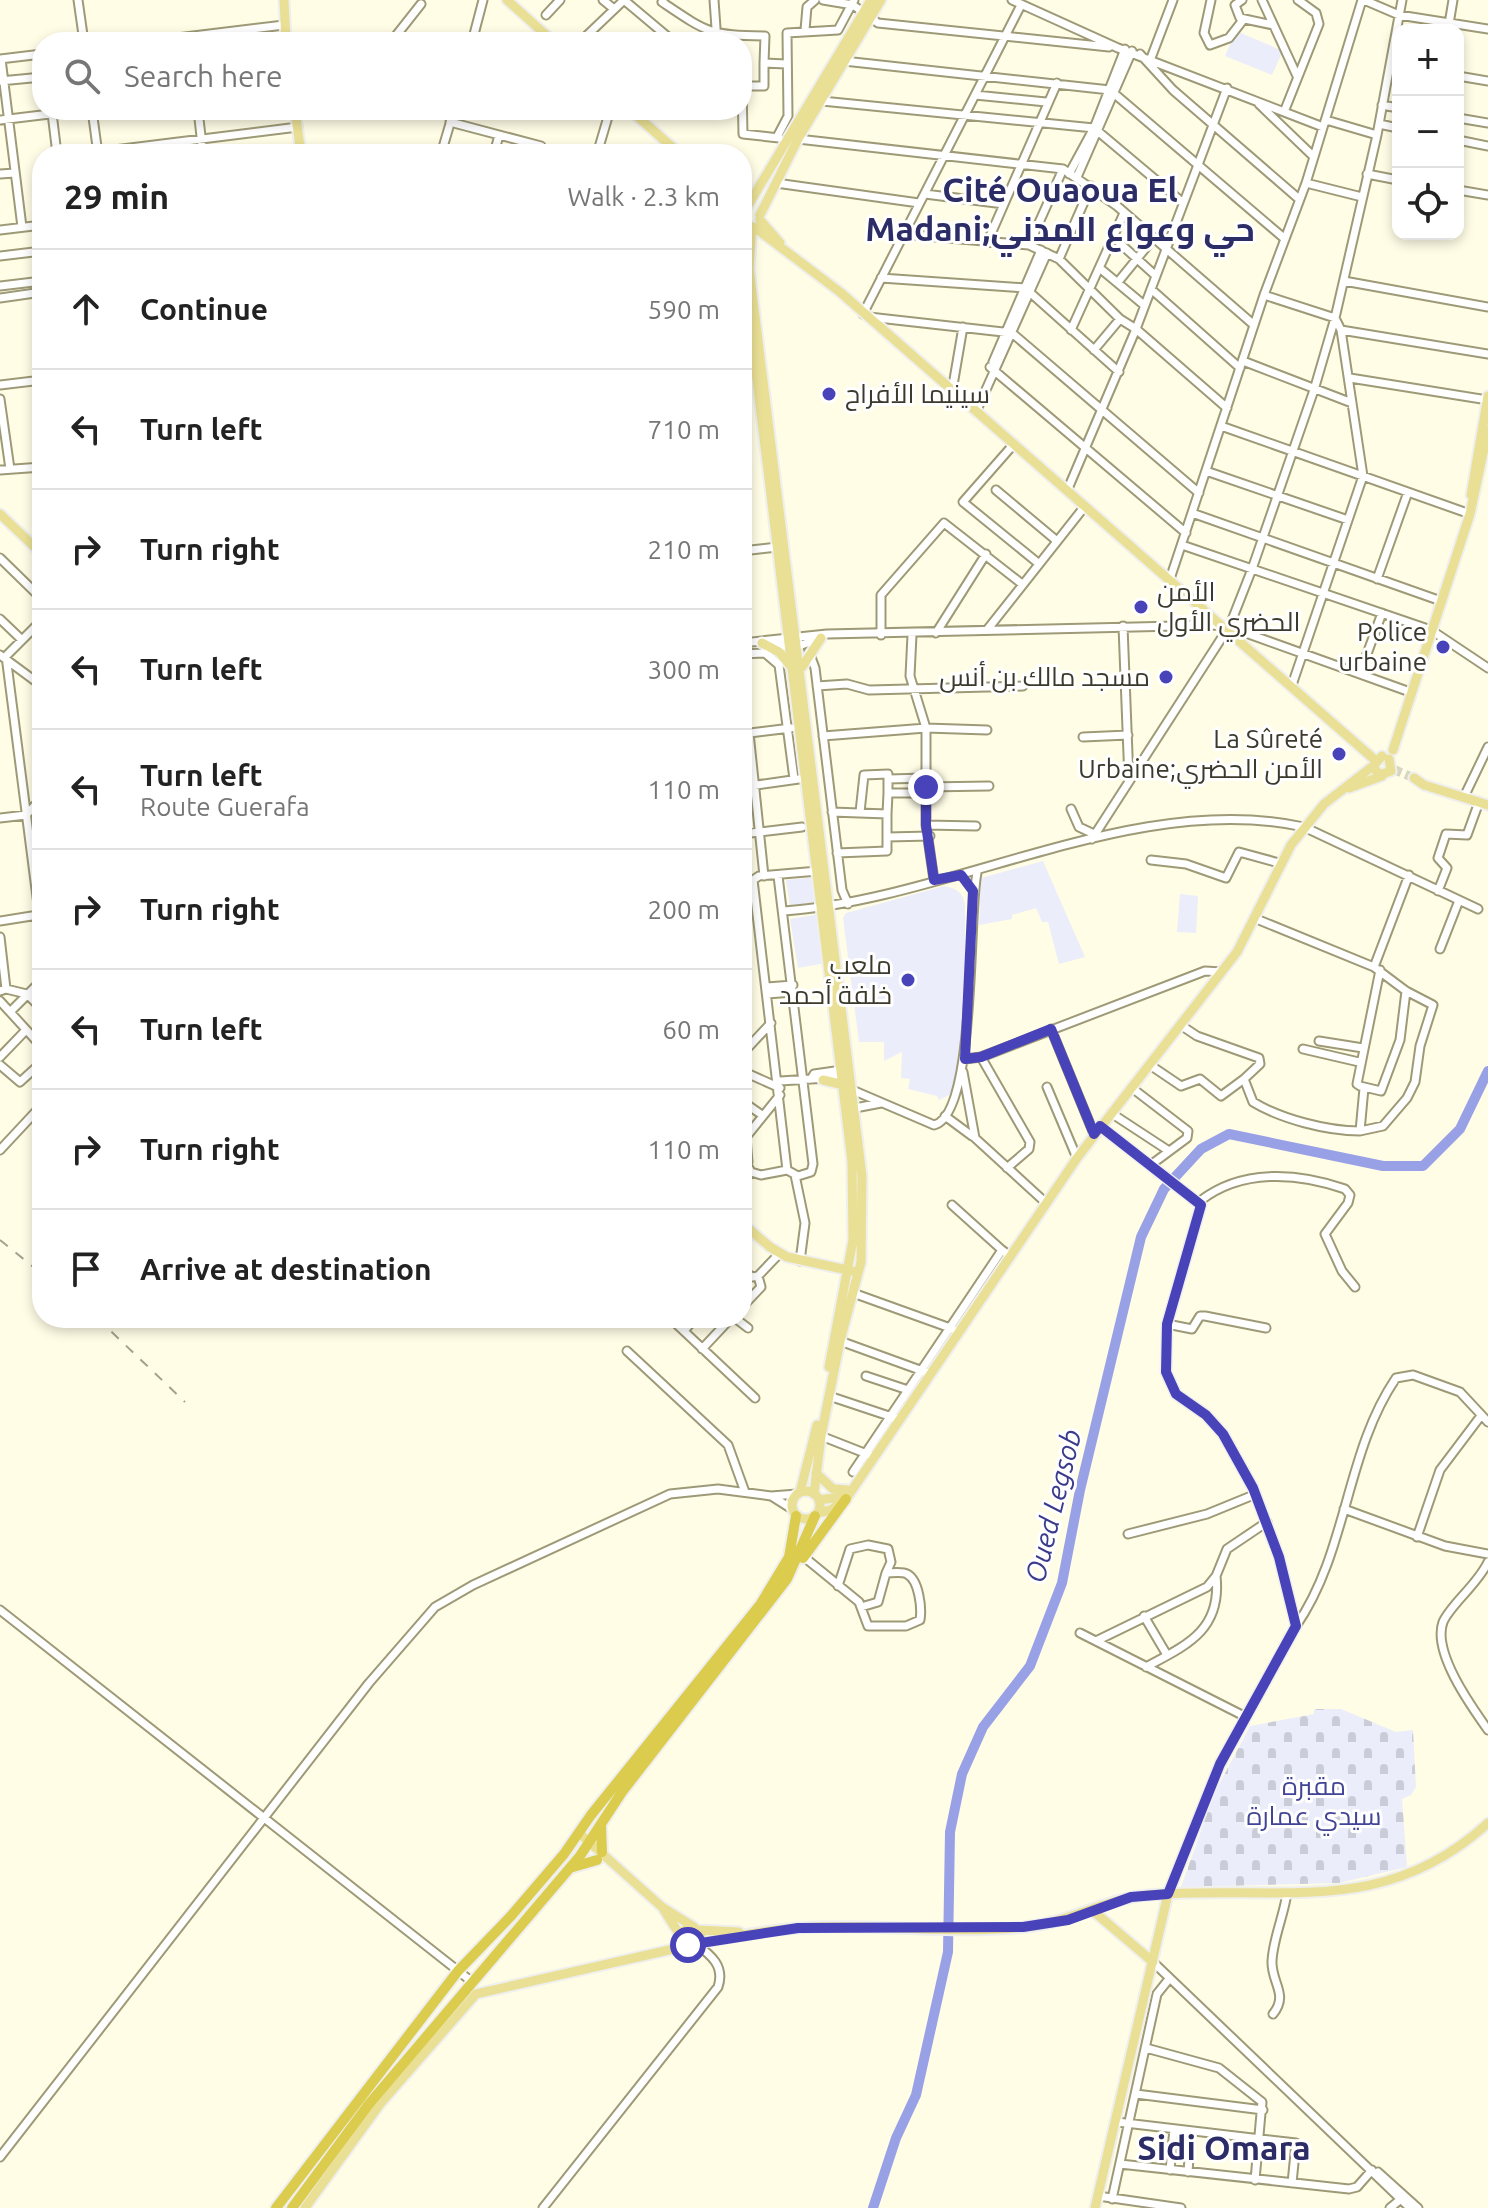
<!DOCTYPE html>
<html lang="en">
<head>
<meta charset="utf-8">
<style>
	body { margin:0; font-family:Ubuntu,Cairo,sans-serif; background:#f6f6f6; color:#222 }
	.controls { position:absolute; right:24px; top:24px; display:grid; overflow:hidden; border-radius:16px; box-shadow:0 4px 12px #0003 }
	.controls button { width:72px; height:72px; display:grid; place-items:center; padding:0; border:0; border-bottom:2px solid #e0e0e0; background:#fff; color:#222; font:40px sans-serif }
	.stop { position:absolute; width:24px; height:24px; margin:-18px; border:6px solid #4943ba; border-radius:50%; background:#fff }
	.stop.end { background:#4943ba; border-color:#fff; box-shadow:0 2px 8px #0008 }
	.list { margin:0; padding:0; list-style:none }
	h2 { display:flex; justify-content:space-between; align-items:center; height:104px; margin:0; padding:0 32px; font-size:34px }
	h2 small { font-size:26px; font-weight:400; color:#767676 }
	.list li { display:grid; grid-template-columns:52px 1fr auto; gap:24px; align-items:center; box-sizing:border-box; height:120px; padding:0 32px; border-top:2px solid #e0e0e0 }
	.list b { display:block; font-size:30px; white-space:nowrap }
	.list p { margin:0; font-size:26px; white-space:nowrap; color:#767676 }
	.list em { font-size:26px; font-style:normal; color:#767676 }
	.icon { flex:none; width:44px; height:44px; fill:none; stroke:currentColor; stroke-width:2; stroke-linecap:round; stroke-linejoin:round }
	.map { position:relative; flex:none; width:1488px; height:2208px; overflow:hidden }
	.search { position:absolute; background:#fff; box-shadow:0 4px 12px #0003; left:32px; top:32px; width:720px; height:88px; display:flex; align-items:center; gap:20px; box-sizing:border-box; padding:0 28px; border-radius:32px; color:#767676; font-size:30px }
	.panel { position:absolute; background:#fff; box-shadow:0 4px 12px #0003; left:32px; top:144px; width:720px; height:1184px; border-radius:32px }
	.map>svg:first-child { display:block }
</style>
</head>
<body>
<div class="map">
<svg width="1488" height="2208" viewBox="0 0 1488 2208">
	<defs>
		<pattern id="cemetery-stones" width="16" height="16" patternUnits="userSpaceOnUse" patternTransform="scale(2)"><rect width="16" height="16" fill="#ebedfb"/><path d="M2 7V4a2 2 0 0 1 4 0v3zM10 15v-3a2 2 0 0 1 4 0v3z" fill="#caccd7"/></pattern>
	</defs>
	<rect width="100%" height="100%" fill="#fffde6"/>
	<path fill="#ebedfb" d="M1236,31L1283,51L1272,75L1225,56Z
		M1043,861L1085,957L1059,964L1048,922H1042L1036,908L1012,915V919L979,925L981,878Z
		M815,877L818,901L790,906L786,880Z
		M944,886C956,888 963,892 965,905V1050L951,1094L939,1100L937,1096L908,1089L910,1079L901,1078L902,1052L884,1061V1042H859L843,918L846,913Z
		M1180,894L1198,896L1196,933L1177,932Z
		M820,914L826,963L798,968L790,919Z"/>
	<path fill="url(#cemetery-stones)" d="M1314,1709H1341L1396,1732L1413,1730L1416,1787L1411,1795L1402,1799L1407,1867L1339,1883L1181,1887L1214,1794L1250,1726L1314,1714Z"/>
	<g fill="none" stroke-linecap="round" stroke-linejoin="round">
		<path stroke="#99a1e6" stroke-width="10" d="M873,2208L896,2138L916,2095L948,1952L950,1832L962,1774L983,1727L1030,1666L1062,1583L1080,1490L1141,1237L1164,1189L1201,1149L1229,1134L1383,1166H1423L1460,1129L1488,1071"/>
		<path stroke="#d8d6c1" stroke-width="9" stroke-dasharray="9 4.5" stroke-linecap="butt" d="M1393,769L1414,778"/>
		<defs>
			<path id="minor" d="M78,0L84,42
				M603,0L614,9
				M624,0L674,42
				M663,0L662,2C708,33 709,35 765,36L764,63L786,64
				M714,0L717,42
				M823,0L853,5L878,23L1109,47
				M1012,0L1118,48L1323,127
				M1211,0L1204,33L1210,45L1229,38L1243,20
				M1242,0L1235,5L1240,18L1273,25
				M1262,0L1297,76
				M1364,0L1399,15L1488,29
				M546,15L560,0
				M1449,24L1453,0
				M805,30L807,7L815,0
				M144,42L284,25
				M391,42L421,4
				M472,42L483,0
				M580,42L624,0
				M1140,54L1173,90L1299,199
				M1151,58L1173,0
				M0,59L42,54
				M1,59L22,227
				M844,61L1110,90L1285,239
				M1458,76L1488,81
				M0,81L42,77
				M742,86L743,134L779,138
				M742,86H764V63
				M975,95L1046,102
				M822,101L1094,128L1182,202
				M1259,104L1313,156
				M1382,105L1398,108
				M92,110L98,154
				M198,110L203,154
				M660,110H670
				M1284,112L1319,24L1316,13L1298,0
				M52,113L57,154
				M1458,118L1488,123
				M0,120L83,110
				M1326,120L1377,135
				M450,122L541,146
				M1379,124L1398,128
				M777,137L788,116L787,33L838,30L854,0
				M798,139L1063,169L1117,206L1254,325
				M1458,140L1488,146
				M98,152L298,127
				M441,154L454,110
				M494,154L499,135
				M597,154L610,110
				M1063,169L1029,245L1059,259L1091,186
				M0,174L15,173
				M1069,174L1094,128L1125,49
				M1367,174L1398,180
				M1077,177L1132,51
				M776,183L919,203
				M1306,183L1362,197
				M1458,190L1488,195
				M925,194L1004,204
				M0,230L42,225
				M902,234L1029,245
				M1114,238L1156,276
				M987,243L1057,83
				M0,256L42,251
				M1059,259L1120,319L1136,329L1227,408
				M1102,270L1144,305
				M881,278L1025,288L1119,372
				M1344,281L1488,307
				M1118,282L1153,239
				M0,286L42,281
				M1151,289L1240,368
				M1264,295L1335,318L1341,330L1488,354
				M0,298L42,292
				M863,314L1020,7
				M869,317L1012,333L1199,493
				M1071,330L1124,213
				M1094,350L1120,319
				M1243,361L1352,403
				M993,362L1041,250
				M990,367L1186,533
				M1350,378L1488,400
				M0,385L42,380
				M952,391L963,327
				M0,399L10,469
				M976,412L1047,253
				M1221,426L1470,514
				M1013,445L963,502L1038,563
				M0,470L42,467
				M1206,471L1348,520
				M996,490L1057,541
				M1067,491L1136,329L1227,88
				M1192,513L1441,601
				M1182,545L1431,630L1488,668
				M742,551L777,547
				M0,558L42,599
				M1170,579L1264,295L1306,183L1362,0
				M1377,579L1408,492
				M0,619L22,640
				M42,620L6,656L42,936
				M1123,626L1129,780
				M987,630L1085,506
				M936,633L986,554
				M881,635V595L944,523L1022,584
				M912,635L910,676L926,728V825L934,880
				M1232,635L1243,632L1410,692
				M742,643L827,634L1220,625
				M769,645L796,647L818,639
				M809,652L815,668L842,890L848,904
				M742,654L765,653L779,665L794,779
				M0,655L42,686
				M1360,673L1382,613
				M1292,685L1363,476L1341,330
				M817,686L847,684L869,690L1023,686
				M749,733L764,876
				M742,734L791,728
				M823,736L926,728L987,730
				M1083,737L1128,735
				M888,779L926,778
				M742,787L799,779
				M926,787L989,786
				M1464,797L1488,747
				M1071,809L1079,827L1094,834
				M832,812L887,814V837L930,836
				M860,812L864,775L888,774V793
				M887,814L888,793H926
				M0,818L26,815L42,798
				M926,825L976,826
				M742,834L802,827
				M1092,839L1230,625L1252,569L1314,390L1335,318L1377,135L1402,0
				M837,853L887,851V837
				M1151,860L1186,864L1226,878L1239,852L1279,863
				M1438,891L1447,868L1438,858L1446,834L1467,835L1479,802
				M784,911C952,899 1136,790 1304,827L1478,909
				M1254,918L1374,967L1406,991L1433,1005L1420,1046L1415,1082L1407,1098L1383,1126L1360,1131
				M0,921L38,915
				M0,937L6,989L0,991
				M1440,949L1458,903
				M1374,967L1409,875
				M1380,970L1357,1084L1360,1086L1381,1091L1400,1040L1406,991
				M767,987L793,985
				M6,989L27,994L42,1009
				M767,994L793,992
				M0,1001L42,1047
				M11,1011L42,980
				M1182,1026L1197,1036L1259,1058L1260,1064L1244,1079L1253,1102C1281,1119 1327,1131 1360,1131L1364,1088
				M1051,1029L1094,1134
				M1319,1041L1363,1048
				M1303,1049L1359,1062
				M742,1054L771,1023
				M0,1057L26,1030
				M981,1057L1030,1142L1029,1149L1007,1168
				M965,1059L981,1057L1205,971L1222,972
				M0,1065L20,1082L42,1062
				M1150,1065L1181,1086L1200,1079L1221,1096L1244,1079
				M742,1071L780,1088
				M963,1072L975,1138L1045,1202
				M811,1079L814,1074L842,1070
				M780,1081L843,1077
				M1047,1087L1077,1158
				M1132,1088L1188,1131L1187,1138L1152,1164
				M850,1089L934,1125C977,1115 968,913 977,873
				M742,1101L762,1115
				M855,1108L881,1103
				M1111,1113L1169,1151
				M945,1116L972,1136
				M746,1137L748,1162
				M742,1142L780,1095
				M0,1150L42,1105
				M742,1156L751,1172L742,1183
				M787,1170L753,880L759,876L818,871
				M751,1172L761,1175L787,1170L798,1176L811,1172L813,1164L778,876
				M795,1175L805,1223L800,1261
				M1200,1201C1241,1169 1296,1172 1345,1189L1350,1195L1348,1203L1325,1234L1342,1271L1355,1287
				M952,1205L1002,1250
				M742,1269L752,1277L758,1276L779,1254
				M853,1293L953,1329
				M742,1307L761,1287L758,1276
				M670,1318L755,1398
				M735,1318L748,1328
				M1167,1324L1192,1329L1200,1316H1205L1266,1328
				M684,1331L695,1318
				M840,1341L931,1374
				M702,1349L731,1318
				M627,1351L728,1445L745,1492
				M866,1376L908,1390
				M829,1396L898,1419
				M821,1436L872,1456
				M853,1472L1002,1250L1010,1256
				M773,1497L792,1509
				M1344,1509L1445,1546L1488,1554
				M1128,1534L1207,1514L1256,1494
				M1417,1537L1440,1470L1480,1417
				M804,1557L859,1602L868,1626H906L920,1620C922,1608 919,1580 907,1574C902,1571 891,1573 886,1573L891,1562L888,1549L868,1545L850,1549L838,1586
				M1488,1562C1477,1585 1451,1604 1443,1622C1432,1652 1471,1706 1488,1730
				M861,1607L878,1602L886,1573
				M0,1610L471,1981
				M1144,1616L1167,1655
				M1296,1626C1348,1551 1345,1453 1396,1378L1413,1375L1460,1392L1488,1422
				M1080,1633L1246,1717
				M1096,1641L1207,1587L1216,1576L1227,1549L1267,1522
				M1146,1667C1187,1645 1222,1630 1216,1576
				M1153,1962L1410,2208
				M1273,2014C1289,1994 1271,1983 1272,1961C1273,1939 1284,1915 1287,1893
				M1146,2048L1219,2068L1262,2102L1255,2180
				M1136,2094L1263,2110
				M1117,2122L1296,2143L1292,2183
				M0,2157L369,1683L435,1607L473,1585L670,1494L718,1489L771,1496L797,1494
				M1120,2164L1349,2189L1357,2187L1372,2170
				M1170,2170L1174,2129
				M1188,2172L1191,2131
				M1378,2172L1418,2208
				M1098,2196L1181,2208
				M1112,2199L1157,1994L1169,1979
				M543,2208L718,1987C725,1966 711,1955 696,1944
				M1390,2208L1401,2199"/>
			<path id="major" d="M284,0L286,42
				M507,0L554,42
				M295,110L301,154
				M630,110L680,154
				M747,207L871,0
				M760,215L798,139L881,0
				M760,220L780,243
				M752,227L749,268L862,1176L861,1262L840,1341L821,1436L814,1494
				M754,227L840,292L1375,760
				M748,306L852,1162L853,1240L829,1367
				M1471,495L1488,396
				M0,514L42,554
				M1195,625L1202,620L1203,609
				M762,643L779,652L790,665
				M802,667L821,638
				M1393,750L1470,514L1488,430
				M1382,756L1373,766L1379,775L1391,771L1389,759
				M1414,778L1424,785L1488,805
				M1349,788L1382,776
				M823,1080L844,1085
				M742,1223L770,1247L787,1257L852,1271
				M816,1473L833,1489L848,1490
				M792 1505a14 14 0 1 1 28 0a14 14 0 1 1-28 0Z
				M800,1492L817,1425
				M819,1500L841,1497L847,1491
				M818,1513L831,1510L846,1499L1077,1158L1237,952L1291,845L1324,804L1373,766
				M579,1833L662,1907L694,1927
				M664,1910L685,1943L696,1944L701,1935L691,1927L683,1931L682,1937
				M1092,1910L1153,1962
				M699,1930L739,1932
				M698,1943C738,1936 777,1928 818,1927C887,1925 957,1934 1025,1927C1068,1923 1105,1899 1148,1895C1276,1884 1382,1920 1488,1823
				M305,2208L380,2104L476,1994L691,1945
				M1095,2208L1168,1894L1220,1764L1296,1626L1279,1557L1253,1488L1223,1434L1206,1415L1176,1394L1166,1372L1167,1324L1201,1205L1100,1126"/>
			<path id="highway" d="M803,1558L846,1499
				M601,1826L602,1852
				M573,1867L597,1860
				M276,2208L458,1971L511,1916L564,1854L591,1815L760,1605L789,1557L796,1516
				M292,2208L369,2104L580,1856L622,1792L787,1579L815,1516"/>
		</defs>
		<use href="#minor" stroke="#9e9a77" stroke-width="11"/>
		<use href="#major" stroke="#efefee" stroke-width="13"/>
		<use href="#highway" stroke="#efefee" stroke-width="14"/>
		<use href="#minor" stroke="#fff" stroke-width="7"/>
		<use href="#major" stroke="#eae095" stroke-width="9"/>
		<use href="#highway" stroke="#dccc4e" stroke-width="10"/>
		<path stroke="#a3a18e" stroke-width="2" stroke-dasharray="10 10" stroke-linecap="butt" d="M0,1240L42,1274
			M97,1318L185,1402"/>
	</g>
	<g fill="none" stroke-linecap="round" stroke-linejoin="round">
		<path stroke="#4943ba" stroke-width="10" d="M688,1945L798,1928L1023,1927L1068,1920L1131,1897L1168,1894L1220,1764L1296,1626L1279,1557L1253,1488L1223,1434L1206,1415L1176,1394L1166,1372L1167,1324L1201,1205L1100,1126L1094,1134L1051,1029L981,1057L965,1059L973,891L961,875L934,880L926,825V787"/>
	</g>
	<g fill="#4943ba" stroke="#fff" stroke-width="3">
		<circle cx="829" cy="394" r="8"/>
		<circle cx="1141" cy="607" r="8"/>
		<circle cx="1443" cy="647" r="8"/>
		<circle cx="1166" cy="677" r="8"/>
		<circle cx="1339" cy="754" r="8"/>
		<circle cx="908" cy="980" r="8"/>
	</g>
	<g text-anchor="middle" stroke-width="6" stroke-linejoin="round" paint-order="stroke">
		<g font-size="26" fill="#3c3a2c" stroke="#fff" text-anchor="end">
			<text x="845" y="403" text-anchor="start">سينيما الأفراح</text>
			<text x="1157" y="601" text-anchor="start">الأمن<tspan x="1157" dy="30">الحضري الأول</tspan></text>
			<text x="1427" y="641">Police<tspan x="1427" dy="30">urbaine</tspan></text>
			<text x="1150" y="686">مسجد مالك بن أنس</text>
			<text x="1323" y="748">La Sûreté<tspan x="1323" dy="30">Urbaine;الأمن الحضري</tspan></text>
			<text x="892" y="974">ملعب<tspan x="892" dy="30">خلفة أحمد</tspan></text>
		</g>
		<g font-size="26" fill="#424496" stroke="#fff">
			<text x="1314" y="1795">مقبرة<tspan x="1314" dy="30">سيدي عمارة</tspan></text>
		</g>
		<g font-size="28" font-style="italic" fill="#3b3b8c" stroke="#fff">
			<text transform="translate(1053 1506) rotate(-76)" y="10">Oued Legsob</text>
		</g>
		<g font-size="34" font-weight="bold" fill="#2c2d67" stroke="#fff">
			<text x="1060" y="202">Cité Ouaoua El<tspan x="1060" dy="39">Madani;حي وعواع المدني</tspan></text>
			<text x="1224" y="2160">Sidi Omara</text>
		</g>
	</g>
</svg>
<div class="controls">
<button>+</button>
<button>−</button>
<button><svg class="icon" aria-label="locate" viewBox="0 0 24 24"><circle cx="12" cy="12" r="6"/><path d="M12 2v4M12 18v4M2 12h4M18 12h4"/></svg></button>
</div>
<div class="stop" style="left:688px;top:1945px"></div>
<div class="stop end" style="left:926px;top:787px"></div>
<div class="search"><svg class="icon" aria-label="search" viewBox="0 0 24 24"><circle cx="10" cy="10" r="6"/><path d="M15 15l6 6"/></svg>Search here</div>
<section class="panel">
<h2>29 min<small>Walk · 2.3 km</small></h2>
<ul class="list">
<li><svg class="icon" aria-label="ahead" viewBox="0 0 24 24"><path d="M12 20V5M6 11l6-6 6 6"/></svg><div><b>Continue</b></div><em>590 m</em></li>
<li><svg class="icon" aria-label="left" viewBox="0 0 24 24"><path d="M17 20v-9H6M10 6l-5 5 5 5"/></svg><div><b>Turn left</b></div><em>710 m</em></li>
<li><svg class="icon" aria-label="right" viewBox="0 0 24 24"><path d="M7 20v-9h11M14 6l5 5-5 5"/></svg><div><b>Turn right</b></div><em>210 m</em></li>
<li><svg class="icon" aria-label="left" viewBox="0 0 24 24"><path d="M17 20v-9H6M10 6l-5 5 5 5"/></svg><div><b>Turn left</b></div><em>300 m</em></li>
<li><svg class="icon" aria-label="left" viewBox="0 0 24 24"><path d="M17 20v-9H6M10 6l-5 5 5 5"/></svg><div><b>Turn left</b><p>Route Guerafa</p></div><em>110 m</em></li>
<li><svg class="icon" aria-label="right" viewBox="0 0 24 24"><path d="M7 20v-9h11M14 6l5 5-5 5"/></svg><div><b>Turn right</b></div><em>200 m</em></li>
<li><svg class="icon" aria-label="left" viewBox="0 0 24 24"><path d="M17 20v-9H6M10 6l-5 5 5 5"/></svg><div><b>Turn left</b></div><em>60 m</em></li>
<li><svg class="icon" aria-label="right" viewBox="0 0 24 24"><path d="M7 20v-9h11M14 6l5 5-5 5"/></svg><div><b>Turn right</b></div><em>110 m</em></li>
<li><svg class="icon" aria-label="arrive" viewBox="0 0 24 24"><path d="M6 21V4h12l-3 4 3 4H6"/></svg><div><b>Arrive at destination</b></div></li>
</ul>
</section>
</div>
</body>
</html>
